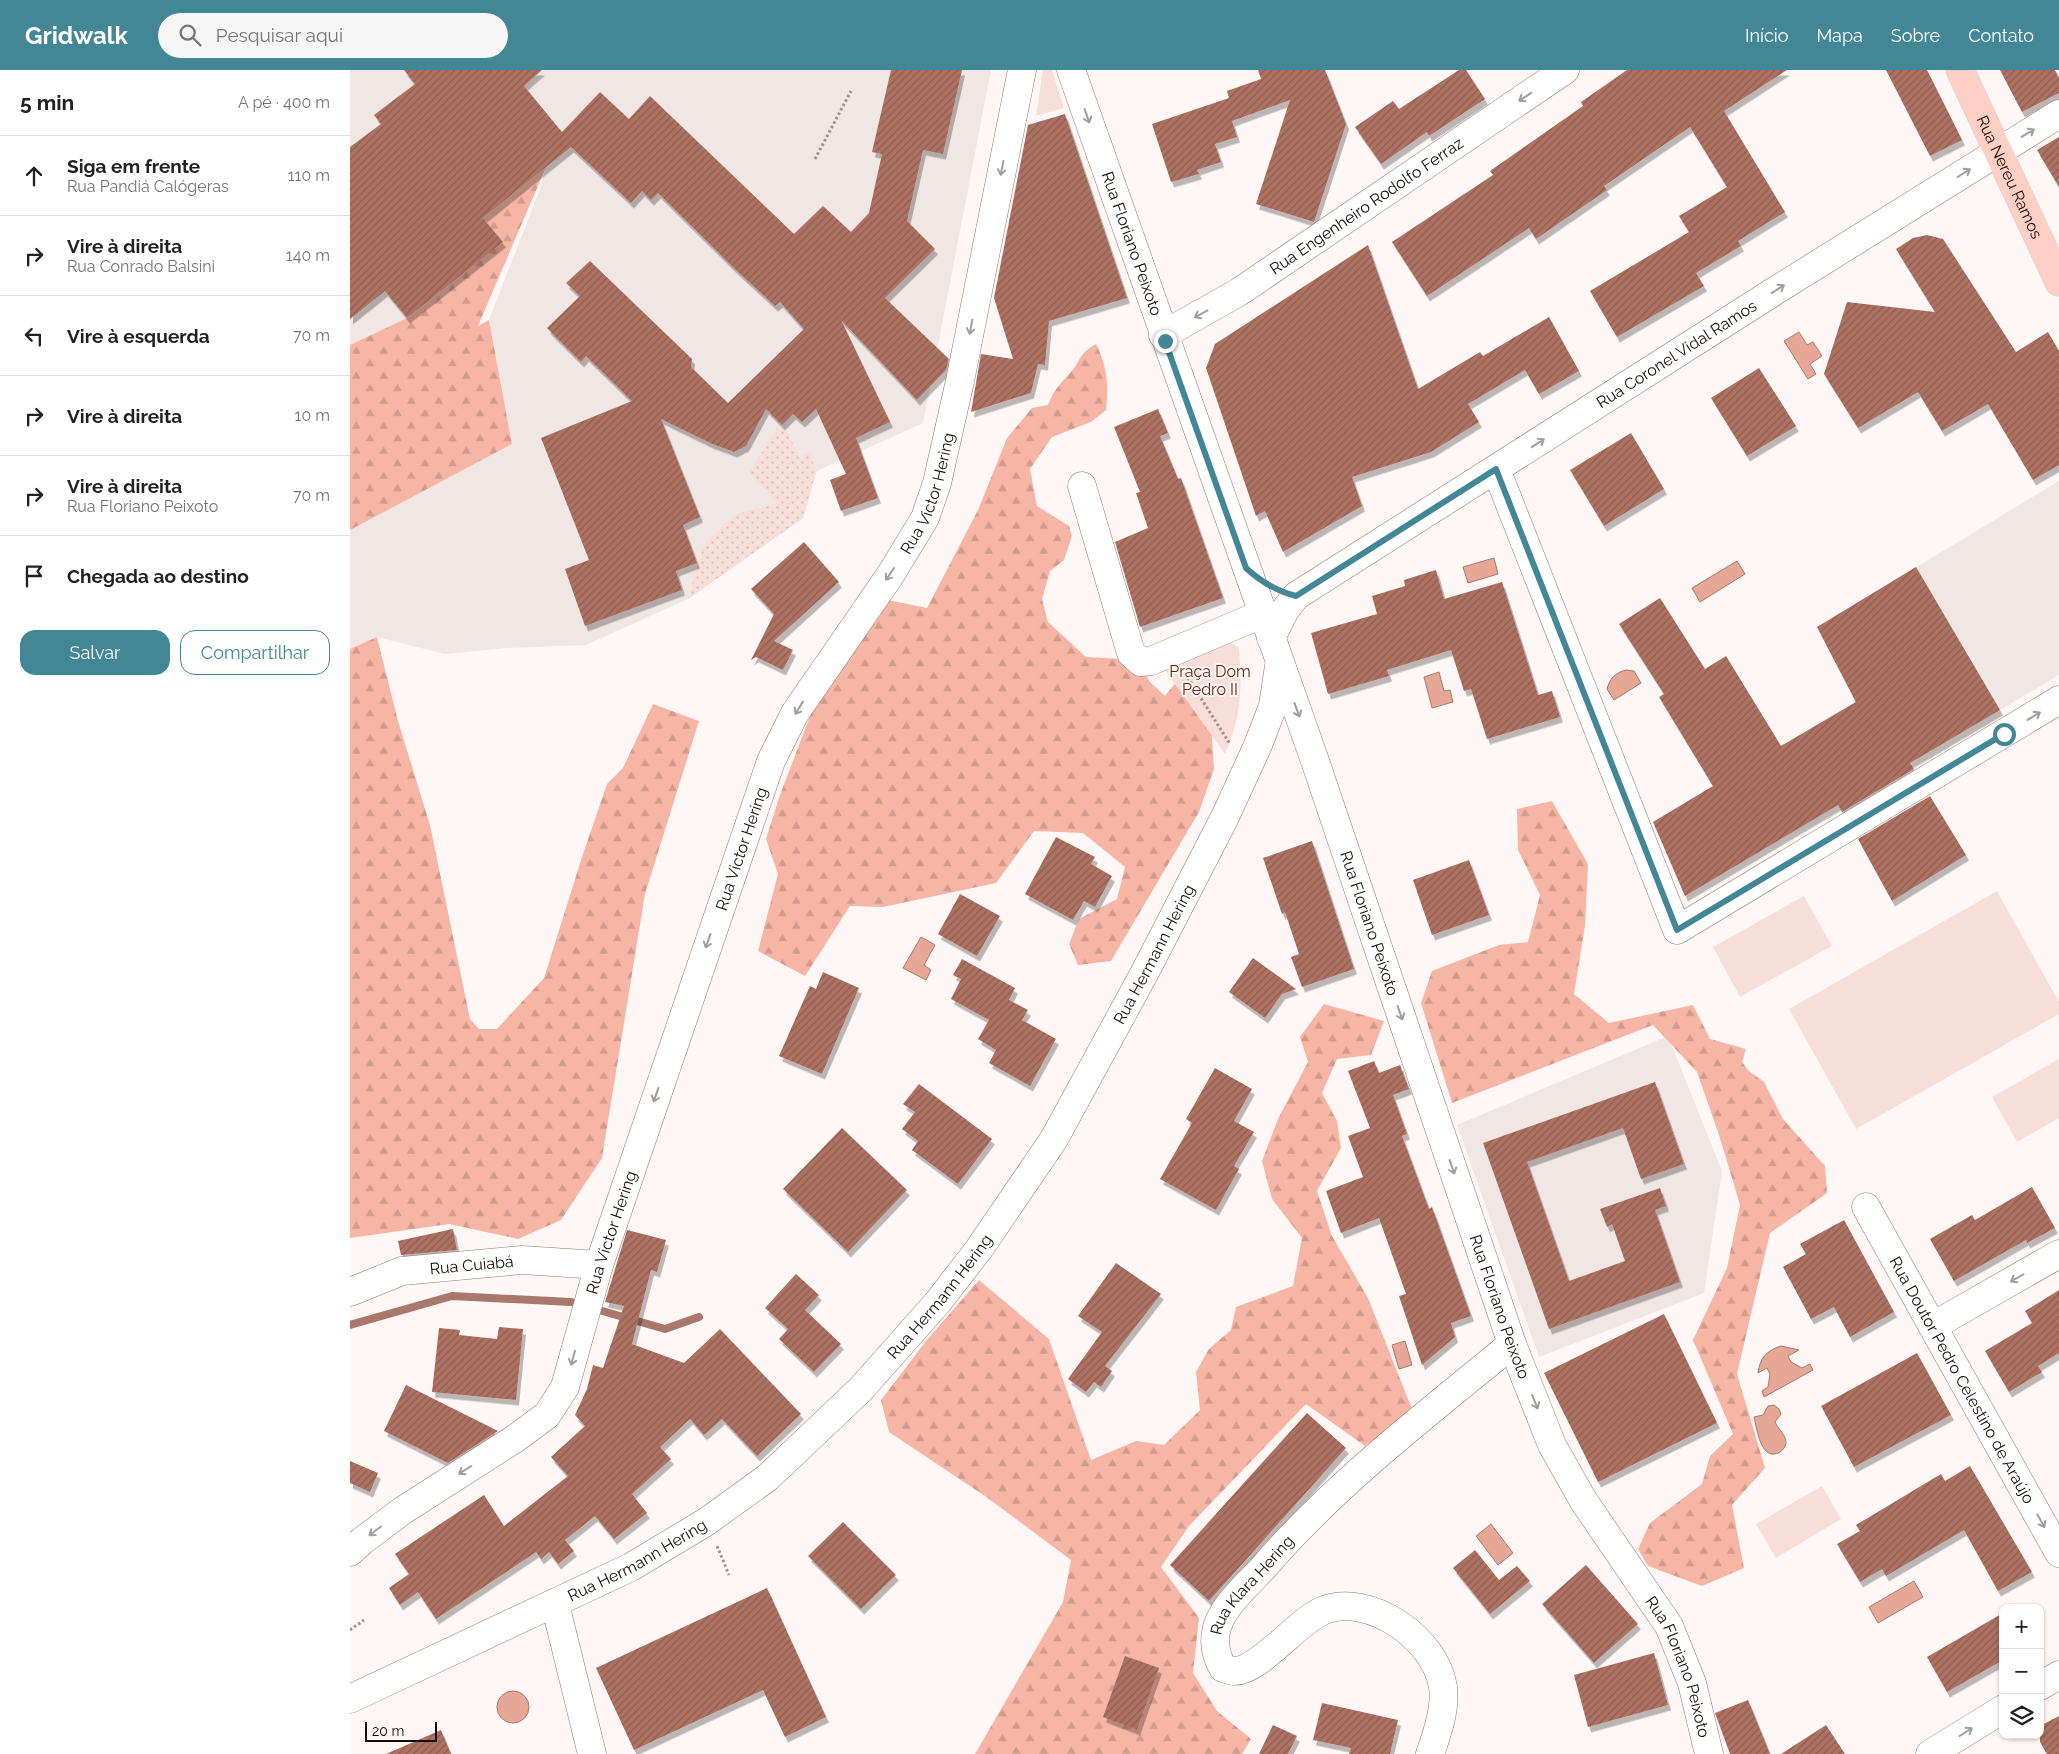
<!DOCTYPE html>
<html lang="pt">
<head>
<meta charset="utf-8">
<style>
	body { margin:0; font-family:Raleway,sans-serif; background:#f6f6f6; color:#202124 }
	.controls { position:absolute; right:15px; bottom:15px; display:grid; overflow:hidden; border-radius:10px; box-shadow:0 1px 4px #0004 }
	.controls button { width:45px; height:45px; display:grid; place-items:center; padding:0; border:0; border-bottom:1px solid #e0e0e0; background:#fff; color:#202124; font:25px sans-serif }
	.scale { position:absolute; left:15px; bottom:12px; width:72px; box-sizing:border-box; padding-left:5px; border:2px solid #160a07; border-top:0; font-size:14px; line-height:18px; white-space:nowrap; color:#160a07; -webkit-text-stroke:4px #fff7f5; paint-order:stroke }
	.stop { position:absolute; width:15px; height:15px; margin:-11px; border:4px solid #438796; border-radius:50%; background:#fff }
	.stop.end { background:#438796; border-color:#fff; box-shadow:0 1px 5px #0008 }
	.list { margin:0; padding:0; list-style:none }
	h2 { display:flex; justify-content:space-between; align-items:center; height:65px; margin:0; padding:0 20px; font-size:21px }
	h2 small { font-size:16px; font-weight:400; color:#757577 }
	.list li { display:grid; grid-template-columns:32px 1fr auto; gap:15px; align-items:center; box-sizing:border-box; height:80px; padding:0 20px; border-top:1px solid #e0e0e0 }
	.list b { display:block; font-size:19px; white-space:nowrap }
	.list p { margin:0; font-size:16px; white-space:nowrap; color:#757577 }
	.list em { font-size:16px; font-style:normal; color:#757577 }
	.actions { display:flex; gap:10px; padding:15px 20px }
	.actions a { flex:1; padding:11px 0; border:1px solid #438796; border-radius:15px; text-align:center; font-size:18px; color:#438796 }
	.actions .main { background:#438796; color:#fff }
	.icon { flex:none; width:28px; height:28px; fill:none; stroke:currentColor; stroke-width:2; stroke-linecap:round; stroke-linejoin:round }
	.map { position:relative; flex:none; width:1709px; height:1684px; overflow:hidden }
	header { display:flex; align-items:center; gap:30px; box-sizing:border-box; height:70px; padding:0 25px; background:#438796; color:#fff }
	header strong { font-size:24px }
	nav { display:flex; gap:28px; margin-inline-start:auto; font-size:18px }
	.search { width:350px; height:45px; background:#f6f6f6; display:flex; align-items:center; gap:12px; box-sizing:border-box; padding:0 18px; border-radius:28px; color:#757577; font-size:19px }
	main { display:flex }
	aside { flex:1; background:#fff }
	.map>svg:first-child { display:block }
</style>
</head>
<body>
<header>
<strong>Gridwalk</strong>
<div class="search"><svg class="icon" aria-label="search" viewBox="0 0 24 24"><circle cx="10" cy="10" r="6"/><path d="M15 15l6 6"/></svg>Pesquisar aqui</div>
<nav><a>Início</a><a>Mapa</a><a>Sobre</a><a>Contato</a></nav>
</header>
<main>
<aside>
<h2>5 min<small>A pé · 400 m</small></h2>
<ul class="list">
<li><svg class="icon" aria-label="ahead" viewBox="0 0 24 24"><path d="M12 20V5M6 11l6-6 6 6"/></svg><div><b>Siga em frente</b><p>Rua Pandiá Calógeras</p></div><em>110 m</em></li>
<li><svg class="icon" aria-label="right" viewBox="0 0 24 24"><path d="M7 20v-9h11M14 6l5 5-5 5"/></svg><div><b>Vire à direita</b><p>Rua Conrado Balsini</p></div><em>140 m</em></li>
<li><svg class="icon" aria-label="left" viewBox="0 0 24 24"><path d="M17 20v-9H6M10 6l-5 5 5 5"/></svg><div><b>Vire à esquerda</b></div><em>70 m</em></li>
<li><svg class="icon" aria-label="right" viewBox="0 0 24 24"><path d="M7 20v-9h11M14 6l5 5-5 5"/></svg><div><b>Vire à direita</b></div><em>10 m</em></li>
<li><svg class="icon" aria-label="right" viewBox="0 0 24 24"><path d="M7 20v-9h11M14 6l5 5-5 5"/></svg><div><b>Vire à direita</b><p>Rua Floriano Peixoto</p></div><em>70 m</em></li>
<li><svg class="icon" aria-label="arrive" viewBox="0 0 24 24"><path d="M6 21V4h12l-3 4 3 4H6"/></svg><div><b>Chegada ao destino</b></div></li>
</ul>
<div class="actions"><a class="main">Salvar</a><a>Compartilhar</a></div>
</aside>
<div class="map">
<svg width="1709" height="1684" viewBox="0 0 1709 1684">
	<defs>
		<pattern id="grass-dots" width="8" height="8" patternUnits="userSpaceOnUse" patternTransform="scale(1.25)"><rect width="8" height="8" fill="#f7ded8"/><path d="M2 2h.1M6 6h.1" fill="none" stroke="#d3bdb8" stroke-width="1.8" stroke-linecap="round"/></pattern>
		<pattern id="forest-firs" width="22" height="20" patternUnits="userSpaceOnUse" patternTransform="scale(1.25)"><rect width="22" height="20" fill="#f7b6a5"/><path d="M5 1l3.5 6h-7zM16 11l3.5 6h-7z" fill="#d39b8d"/></pattern>
		<pattern id="building-hatch" width="6" height="6" patternUnits="userSpaceOnUse" patternTransform="scale(1.25)"><rect width="6" height="6" fill="#ae7264"/><path d="M-1 1l2-2M0 6l6-6M5 7l2-2" fill="none" stroke="#8d5c50"/></pattern>
		<filter id="shadow"><feDropShadow dx="3" dy="5.5" stdDeviation="0" flood-color="#0004"/></filter>
	</defs>
	<rect width="100%" height="100%" fill="#fff7f5"/>
	<path fill="#f0e6e4" d="M0,0H641L573,353L467,401L453,448L338,529L236,575L157,578L95,584L27,567L0,579V460L162,373L139,250L190,119L196,98L153,172L57,248L0,275Z
		M1709,411V605L1335,826L1303,752L1505,632L1467,557Z
		M1318,966L1372,1101L1354,1223L1189,1287L1107,1055Z"/>
	<path fill="url(#grass-dots)" d="M427,358L438,363L449,387L460,383L466,401L453,448L338,529L354,475L385,445L427,433L399,403Z"/>
	<path fill="url(#forest-firs)" d="M196,97L128,256L139,250L162,374L0,460V275L57,248L152,172L133,148Z
		M746,274C757,295 759,316 756,340L741,352L702,367L680,399L687,436L719,456L722,466L714,490L700,501L692,529L698,552L736,587L772,589L791,596L800,612L815,626L836,600L861,651L864,699L849,742L761,891L728,895L719,874L729,849L767,829L775,797L733,763L684,761L646,813L533,837L500,836L455,906L408,881L428,804L416,769L430,725L465,633L518,562L537,530L577,538L628,440L657,368L682,338L698,335C704,320 710,314 720,303C732,290 727,285 746,274Z
		M27,567L48,651L80,755L120,949L129,959H147L194,908L232,787L257,714L273,698L303,634L349,651L295,824L252,1088L211,1150L168,1169L99,1154L0,1168V579Z
		M1202,731L1238,794L1235,856L1224,924L1259,953L1343,935L1360,969L1396,979L1392,992L1399,1001L1414,1012L1433,1049L1475,1096L1477,1123L1420,1163L1387,1304L1415,1398L1382,1435L1394,1498L1352,1516L1298,1496L1288,1479L1300,1453L1352,1414L1360,1386L1383,1364L1343,1270L1377,1198L1390,1135L1370,1068L1347,1002L1303,955L1102,1033L1071,933L1082,901L1149,875L1178,872L1190,825L1168,780L1167,739Z
		M974,934L1034,951L1021,985L987,989L972,1023L987,1051L991,1078L967,1121L982,1166L1018,1228L1062,1339L1048,1354L1015,1376L956,1334L839,1456L811,1497L849,1548L843,1603L867,1641L901,1669L892,1684H625L713,1532L721,1490L635,1426L539,1362L531,1330L576,1271L629,1210L699,1269L741,1390L786,1371L814,1375L850,1340L846,1302L859,1279L881,1260L886,1237L943,1216L952,1168L922,1129L912,1091L928,1049L958,992L950,967Z"/>
	<path fill="#f7ded8" d="M693,0H702L714,38L686,46Z
		M878,570L889,578C892,620 892,645 875,684L815,600L869,571Z
		M1647,821L1709,932V944L1506,1059L1439,939Z
		M1454,826L1482,876L1390,927L1363,877Z
		M1709,989V1048L1667,1072L1642,1027Z
		M1472,1416L1491,1449L1426,1488L1406,1454Z"/>
	<path fill="#e7a797" stroke="#a8786c" d="M1449,262L1457,275L1463,272L1472,286L1460,294L1466,304L1458,309L1434,271Z
		M1144,488L1148,504L1118,513L1113,497Z
		M1387,491L1395,504L1350,532L1342,518Z
		M1276,600L1284,601L1291,613L1264,630L1257,619C1260,608 1265,603 1276,600Z
		M1089,602L1094,621L1100,620L1103,632L1082,638L1074,607Z
		M571,867L585,875L574,895L581,900L576,910L553,898Z
		M1055,1271L1062,1295L1049,1299L1042,1275Z
		M1431,1276L1449,1280L1438,1286L1441,1292L1452,1298L1460,1294L1463,1300L1414,1327L1412,1321L1418,1317L1420,1304L1417,1298L1408,1303C1410,1288 1416,1281 1431,1276Z
		M1424,1335L1429,1339L1431,1344L1425,1352C1428,1359 1436,1365 1436,1372C1436,1376 1433,1380 1430,1382C1411,1393 1407,1359 1404,1347L1413,1345L1418,1336Z
		M1141,1454L1163,1483L1148,1495L1126,1466Z
		M1564,1511L1573,1527L1528,1553L1519,1537Z
		M147 1637a16 16 0 1 1 32 0a16 16 0 1 1-32 0Z"/>
	<g fill="none" stroke-linecap="round" stroke-linejoin="round">
		<path stroke="#a8786c" stroke-width="8" d="M0,1255L102,1226L221,1232L315,1259L349,1247"/>
	</g>
	<path fill="url(#building-hatch)" filter="url(#shadow)" d="M54,0H192L174,16L212,62L250,22L279,49L300,26L444,164L473,136L501,162L519,143L532,84L522,82L541,0H612L593,84L573,80L557,151L585,179L535,228L599,289L596,300L567,330L491,250L540,352L506,368L528,428L491,441L480,410L496,404L466,339L452,352L443,344L432,355L416,339L396,376L384,382L360,373L311,349L350,447L333,455L347,493L326,501L332,520L235,556L215,499L239,490L191,368L282,331L236,286L231,292L197,258L230,226L216,213L240,191L342,289L341,297L378,333L454,259L430,232L425,236L386,200L308,123L301,130L292,121L281,133L221,77L133,148L153,172L57,248L35,221L0,249V77L31,54L24,45L65,14Z
		M908,0H975L996,54L964,152L906,134L940,30L882,51L887,67L865,74L871,92L847,100L849,104L821,112L802,54L879,28L877,21L911,9Z
		M1109,0H1116L1135,29L1079,66L1077,62L1031,94L1005,57L1043,31L1049,39Z
		M1277,0H1437L1374,41L1435,142L1388,171L1391,176L1346,203L1354,216L1267,267L1240,221L1339,162L1329,146L1377,117L1340,57L1254,116L1257,120L1186,169L1179,158L1077,226L1042,172L1143,105L1140,101L1233,36L1231,32Z
		M1536,0H1577L1612,70L1580,86Z
		M1650,0H1705L1709,8V23L1672,42Z
		M715,44L777,228L699,251L695,295L688,294L681,323L621,342L631,284L663,289L644,228L678,55Z
		M1709,67V117L1687,80Z
		M1577,165L1593,169L1666,282L1698,262L1709,281V395L1683,410L1638,334L1592,361L1568,322L1508,358L1474,304L1497,232L1585,242L1546,179L1563,168Z
		M1018,175L1068,319L1130,282L1133,286L1199,247L1229,301L1189,324L1175,300L1118,334L1129,352L1081,382L1002,407L1012,436L933,482L915,441L906,446L856,298L865,274Z
		M1409,298L1446,356L1397,386L1361,328Z
		M808,339L818,363L810,366L828,409L831,408L873,528L790,557L765,472L798,458L786,423L790,422L764,357Z
		M1281,363L1314,419L1254,456L1220,400Z
		M454,472L489,512L424,571L443,580L433,600L406,587L401,590L424,544L401,519Z
		M1566,497L1650,640L1560,693L1564,699L1492,742L1488,735L1335,826L1303,752L1363,716L1309,627L1314,624L1269,554L1310,528L1355,599L1376,586L1431,676L1506,632L1467,557Z
		M1086,500L1094,529L1152,512L1188,625L1202,621L1210,647L1137,669L1121,619L1114,621L1101,580L1037,600L1039,606L978,624L961,563L1027,544L1022,526L1055,516L1054,510Z
		M1580,726L1616,785L1542,831L1508,769Z
		M706,767L745,787L741,794L762,806L745,837L734,831L723,850L675,824Z
		M962,771L1004,899L952,917L941,887L949,884L935,842L932,844L913,788Z
		M1119,790L1139,845L1082,865L1063,810Z
		M610,824L650,846L627,886L588,864Z
		M903,888L946,919L932,924L915,948L879,922Z
		M612,889L665,918L659,930L678,940L672,950L706,969L680,1016L639,993L646,980L628,969L639,950L601,929L611,909L603,905Z
		M473,902L509,918L472,1004L429,986L460,916L466,919Z
		M1024,991L1029,1003L1050,995L1059,1019L1043,1025L1057,1064L1052,1066L1079,1139L1082,1137L1121,1246L1101,1253L1105,1267L1072,1295L1049,1226L1056,1224L1029,1148L991,1163L976,1121L1013,1107L998,1066L1020,1058L998,1001Z
		M865,998L902,1019L884,1051L904,1062L884,1096L889,1099L866,1140L810,1109L842,1053L836,1049Z
		M1305,1012L1334,1094L1291,1109L1273,1058L1177,1092L1219,1211L1275,1191L1262,1154L1257,1157L1250,1139L1310,1118L1316,1136L1305,1140L1330,1212L1199,1259L1133,1073Z
		M569,1014L642,1069L608,1114L562,1080L568,1071L552,1059L565,1042L553,1034Z
		M492,1058L557,1120L498,1182L433,1119Z
		M1682,1117L1705,1158L1677,1173L1676,1170L1604,1211L1580,1169L1622,1145L1625,1150Z
		M1494,1150L1544,1242L1500,1267L1484,1237L1461,1249L1433,1197L1456,1184L1450,1174Z
		M103,1159L107,1180L51,1185L48,1171Z
		M277,1160L316,1170L307,1202L301,1200L282,1274L334,1293L370,1259L451,1344L407,1386L372,1349L354,1365L340,1349L310,1377L321,1389L282,1424L297,1443L264,1469L245,1446L215,1470L224,1481L208,1494L199,1482L191,1489L186,1482L86,1549L68,1522L50,1535L39,1518L59,1504L45,1484L134,1425L154,1456L218,1406L201,1387L235,1356L225,1345L237,1319L243,1295L253,1298L274,1236L255,1232Z
		M766,1193L811,1224L755,1296L762,1301L751,1317L744,1312L736,1322L718,1309L752,1262L728,1246Z
		M446,1204L469,1225L455,1240L491,1274L464,1302L429,1269L438,1259L415,1238Z
		M1709,1220V1283L1688,1296L1692,1302L1659,1322L1635,1281L1682,1253L1675,1241Z
		M1314,1244L1367,1353L1248,1412L1194,1303Z
		M149,1257L173,1259L166,1330L82,1322L89,1258L110,1260L109,1265L147,1269Z
		M1567,1283L1601,1345L1504,1397L1471,1336Z
		M56,1315L148,1361L98,1393L34,1361Z
		M957,1343L996,1378L859,1531L820,1495Z
		M0,1391L28,1403L20,1422L0,1413Z
		M1620,1396L1682,1502L1648,1521L1614,1460L1536,1506L1532,1499L1510,1512L1487,1474L1510,1461L1506,1455L1591,1404L1595,1411Z
		M493,1452L546,1505L511,1539L458,1486Z
		M1125,1480L1149,1510L1167,1496L1180,1511L1140,1544L1103,1498Z
		M1236,1495L1288,1554L1244,1593L1192,1534Z
		M417,1518L476,1647L435,1667L413,1620L284,1680L246,1598Z
		M1653,1543V1590L1597,1622L1577,1587Z
		M1304,1583L1318,1635L1238,1657L1224,1605Z
		M775,1586L809,1598L787,1660L753,1647Z
		M1398,1630L1420,1684H1380L1365,1643Z
		M972,1633L1048,1650L1040,1684H999L1001,1678L963,1670Z
		M1709,1646V1684H1697L1690,1672V1656Z
		M923,1655L947,1666L938,1684H909Z
		M1476,1655L1495,1684H1431Z
		M91,1660L101,1684H36Z"/>
	<g fill="none" stroke-linecap="round" stroke-linejoin="round">
		<defs>
			<g id="minor">
				<path id="s1" d="M721,0L964,688L1162,1274L1202,1375L1233,1430L1319,1556L1342,1613L1359,1684"/>
				<path id="s2" d="M813,265L889,222L1215,0"/>
				<path d="M1146,399L1327,860L1709,630"/>
				<path d="M732,416L781,583L791,592L801,591L912,544"/>
				<path id="s3" d="M921,568L935,540L946,526L1428,219L1709,44"/>
				<path id="s4" d="M1516,1137L1709,1483"/>
				<path id="s5" d="M0,1222L52,1201L172,1190L249,1195"/>
				<path d="M1583,1256L1709,1184"/>
				<path id="s6" d="M0,1482L12,1471L52,1441L166,1368L197,1345L215,1317L249,1195L421,691L445,643L541,504L575,448L587,413L610,311L672,0"/>
				<path d="M205,1534L242,1684"/>
				<path d="M1690,1616L1709,1605"/>
				<path id="s7" d="M0,1629L281,1497L356,1452L417,1408L510,1320L588,1232L629,1179L704,1069L795,902L875,747L908,675L923,636L929,596"/>
				<path id="s8" d="M1080,1684C1087,1664 1096,1638 1093,1617C1086,1569 1019,1521 972,1541C947,1552 908,1602 884,1601C881,1601 877,1599 873,1598C863,1581 862,1562 873,1544C882,1528 900,1512 913,1498C986,1413 1076,1345 1162,1274"/>
				<path d="M1580,1684L1653,1639"/>
			</g>
			<g id="major">
				<path id="s9" d="M1610,0L1709,212"/>
			</g>
		</defs>
		<use href="#minor" stroke="#97756c" stroke-width="29"/>
		<use href="#major" stroke="#d5d3d2" stroke-width="29"/>
		<path stroke="#9c9390" stroke-width="3" stroke-dasharray="2.5 2.5" stroke-linecap="butt" d="M465,89L501,21
			M835,603L880,674
			M367,1476L379,1505
			M0,1560L14,1550"/>
		<use href="#minor" stroke="#fff" stroke-width="28"/>
		<use href="#major" stroke="#fed0c5" stroke-width="28"/>
	</g>
	<defs><path id="oneway-shaft" d="M-6 0H5M1.5-3L5.5 0L1.5 3" fill="none" stroke-width="1.6" stroke-linecap="round" stroke-linejoin="round" transform="scale(1.25)"/></defs>
	<g stroke="#a29d9c">
		<use href="#oneway-shaft" transform="translate(1175 27) rotate(146)"/>
		<use href="#oneway-shaft" transform="translate(737 46) rotate(71)"/>
		<use href="#oneway-shaft" transform="translate(1678 63) rotate(-31)"/>
		<use href="#oneway-shaft" transform="translate(652 98) rotate(101)"/>
		<use href="#oneway-shaft" transform="translate(1614 103) rotate(-32)"/>
		<use href="#oneway-shaft" transform="translate(1428 219) rotate(-32)"/>
		<use href="#oneway-shaft" transform="translate(851 244) rotate(151)"/>
		<use href="#oneway-shaft" transform="translate(621 257) rotate(101)"/>
		<use href="#oneway-shaft" transform="translate(1188 373) rotate(-33)"/>
		<use href="#oneway-shaft" transform="translate(540 504) rotate(124)"/>
		<use href="#oneway-shaft" transform="translate(449 638) rotate(122)"/>
		<use href="#oneway-shaft" transform="translate(947 640) rotate(70)"/>
		<use href="#oneway-shaft" transform="translate(1684 646) rotate(-31)"/>
		<use href="#oneway-shaft" transform="translate(358 871) rotate(109)"/>
		<use href="#oneway-shaft" transform="translate(1050 943) rotate(71)"/>
		<use href="#oneway-shaft" transform="translate(306 1025) rotate(109)"/>
		<use href="#oneway-shaft" transform="translate(1102 1097) rotate(71)"/>
		<use href="#oneway-shaft" transform="translate(1667 1208) rotate(150)"/>
		<use href="#oneway-shaft" transform="translate(223 1288) rotate(105)"/>
		<use href="#oneway-shaft" transform="translate(1185 1332) rotate(68)"/>
		<use href="#oneway-shaft" transform="translate(115 1400) rotate(148)"/>
		<use href="#oneway-shaft" transform="translate(1691 1451) rotate(61)"/>
		<use href="#oneway-shaft" transform="translate(25 1461) rotate(143)"/>
		<use href="#oneway-shaft" transform="translate(1616 1662) rotate(-32)"/>
	</g>
	<g fill="none" stroke-linecap="round" stroke-linejoin="round">
		<path stroke="#438796" stroke-width="6" d="M815,271L896,498C911,512 926,521 946,526L1146,399L1327,860L1654,664"/>
	</g>
	<g text-anchor="middle" stroke-width="4" stroke-linejoin="round" paint-order="stroke">
		<g font-size="16" fill="#160a07" stroke="#fff7f5">
			<text dy="6" stroke="none"><textPath href="#s9" startOffset="118">Rua Nereu Ramos</textPath></text>
			<text dy="6" stroke="none"><textPath href="#s2" startOffset="241">Rua Engenheiro Rodolfo Ferraz</textPath></text>
			<text dy="6" stroke="none"><textPath href="#s1" startOffset="184">Rua Floriano Peixoto</textPath></text>
			<text dy="6" stroke="none"><textPath href="#s3" startOffset="500">Rua Coronel Vidal Ramos</textPath></text>
			<text dy="6" stroke="none"><textPath href="#s6" startOffset="1245">Rua Victor Hering</textPath></text>
			<text dy="6" stroke="none"><textPath href="#s6" startOffset="840">Rua Victor Hering</textPath></text>
			<text dy="6" stroke="none"><textPath href="#s1" startOffset="904">Rua Floriano Peixoto</textPath></text>
			<text dy="6" stroke="none"><textPath href="#s7" startOffset="1129">Rua Hermann Hering</textPath></text>
			<text dy="6" stroke="none"><textPath href="#s6" startOffset="435">Rua Victor Hering</textPath></text>
			<text dy="6" stroke="none"><textPath href="#s5" startOffset="126">Rua Cuiabá</textPath></text>
			<text dy="6" stroke="none"><textPath href="#s7" startOffset="724">Rua Hermann Hering</textPath></text>
			<text dy="6" stroke="none"><textPath href="#s1" startOffset="1309">Rua Floriano Peixoto</textPath></text>
			<text dy="6" stroke="none"><textPath href="#s4" startOffset="198">Rua Doutor Pedro Celestino de Araújo</textPath></text>
			<text dy="6" stroke="none"><textPath href="#s7" startOffset="319">Rua Hermann Hering</textPath></text>
			<text dy="6" stroke="none"><textPath href="#s8" startOffset="445">Rua Klara Hering</textPath></text>
			<text dy="6" stroke="none"><textPath href="#s1" startOffset="1714">Rua Floriano Peixoto</textPath></text>
		</g>
		<g font-size="16" fill="#681e0c" stroke="#fff7f5">
			<text x="860" y="607">Praça Dom<tspan x="860" dy="18">Pedro II</tspan></text>
		</g>
	</g>
</svg>
<div class="controls">
<button>+</button>
<button>−</button>
<button><svg class="icon" aria-label="layers" viewBox="0 0 24 24"><path d="M12 4l9 5-9 5-9-5zM3 14l9 5 9-5"/></svg></button>
</div>
<div class="scale">20 m</div>
<div class="stop" style="left:1654px;top:664px"></div>
<div class="stop end" style="left:815px;top:271px"></div>
</div>
</main>
</body>
</html>
